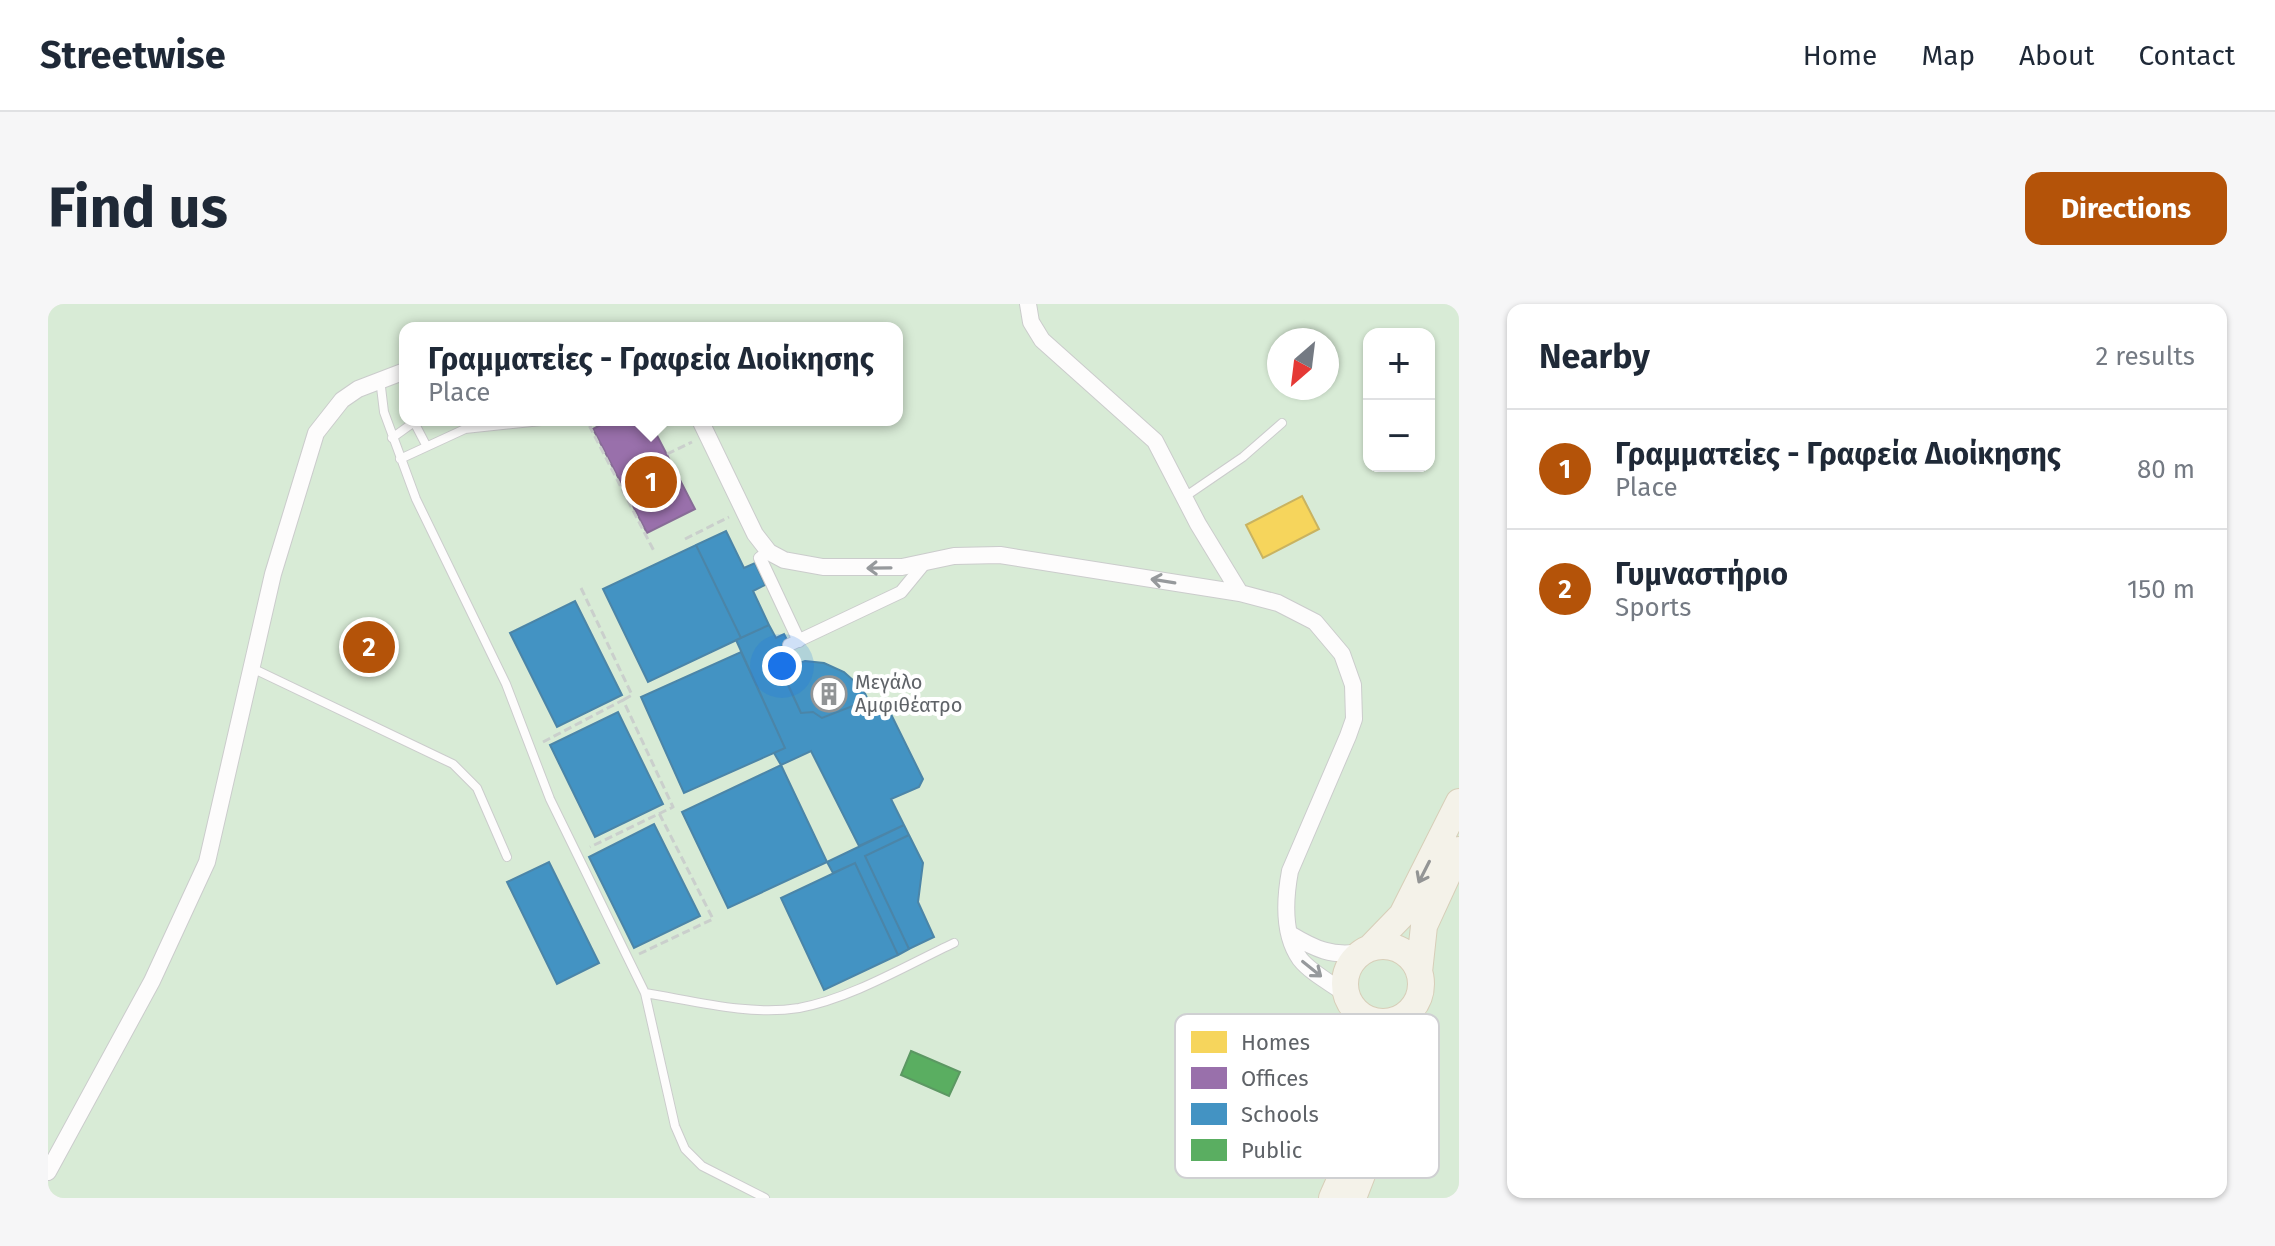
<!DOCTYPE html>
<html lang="en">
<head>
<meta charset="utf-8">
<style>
	body { margin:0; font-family:"Fira Sans",sans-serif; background:#f6f6f7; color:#1f2937 }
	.controls { position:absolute; right:24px; top:24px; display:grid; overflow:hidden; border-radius:16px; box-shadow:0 2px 6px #0004 }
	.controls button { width:72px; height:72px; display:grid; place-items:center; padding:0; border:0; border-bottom:2px solid #e0e1e3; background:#fff; color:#1f2937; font:40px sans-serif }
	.compass { position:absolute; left:1219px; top:24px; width:72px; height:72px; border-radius:50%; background:#fff; box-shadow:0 2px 6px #0004; rotate:208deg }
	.you { position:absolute; left:734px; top:362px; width:28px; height:28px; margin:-20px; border:6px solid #fff; border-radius:50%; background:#1a73e8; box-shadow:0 0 0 12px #1a73e833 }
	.badge { display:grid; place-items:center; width:52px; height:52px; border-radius:50%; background:#b45309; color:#fff; font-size:26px; font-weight:700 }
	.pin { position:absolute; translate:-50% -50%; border:4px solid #fff; box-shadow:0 2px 8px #0006 }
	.popup { position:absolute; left:351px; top:18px; width:504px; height:104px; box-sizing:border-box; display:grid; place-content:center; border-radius:16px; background:#fff; filter:drop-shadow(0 2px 6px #0005); font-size:26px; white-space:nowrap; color:#747a83 }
	.popup b { font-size:30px; color:#1f2937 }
	.popup::after { content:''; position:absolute; left:50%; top:100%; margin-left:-16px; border:16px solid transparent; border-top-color:#fff }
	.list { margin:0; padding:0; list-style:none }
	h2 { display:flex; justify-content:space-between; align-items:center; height:104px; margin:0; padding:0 32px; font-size:34px }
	h2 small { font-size:26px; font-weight:400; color:#747a83 }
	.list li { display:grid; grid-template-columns:52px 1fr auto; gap:24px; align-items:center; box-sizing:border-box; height:120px; padding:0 32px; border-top:2px solid #e0e1e3 }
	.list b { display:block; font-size:30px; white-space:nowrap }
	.list p { margin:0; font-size:26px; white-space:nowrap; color:#747a83 }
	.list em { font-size:26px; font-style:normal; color:#747a83 }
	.map { position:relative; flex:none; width:1411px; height:894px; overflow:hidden; border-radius:16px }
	header { display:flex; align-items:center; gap:48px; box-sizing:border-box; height:112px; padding:0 40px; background:#fff; border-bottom:2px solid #e0e1e3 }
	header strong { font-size:38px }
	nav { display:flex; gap:44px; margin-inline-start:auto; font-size:28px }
	.intro { display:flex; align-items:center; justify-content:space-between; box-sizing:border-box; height:192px; padding:0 48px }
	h1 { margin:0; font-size:56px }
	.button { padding:20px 36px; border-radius:16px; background:#b45309; color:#fff; font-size:28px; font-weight:700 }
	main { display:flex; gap:48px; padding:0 48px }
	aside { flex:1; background:#fff; border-radius:16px; box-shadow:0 2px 6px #0004 }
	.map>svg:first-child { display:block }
</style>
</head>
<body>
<header>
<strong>Streetwise</strong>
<nav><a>Home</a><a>Map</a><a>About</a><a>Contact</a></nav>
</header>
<div class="intro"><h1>Find us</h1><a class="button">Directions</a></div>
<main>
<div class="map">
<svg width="1411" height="894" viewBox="0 0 1411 894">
	<rect width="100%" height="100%" fill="#efeeea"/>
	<path fill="#d8ebd6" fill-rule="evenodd" d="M0,0H1411V894H0ZM357,24H849V116H357ZM1321,30H1381V162H1321ZM1231,36H1279V84H1231Z"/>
	<path fill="#f6d55c" stroke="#c9b360" stroke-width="2" d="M1254,192L1271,225L1215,254L1198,221Z"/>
	<path fill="#9970ab" stroke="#886c97" stroke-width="2" d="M562,116H601L647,205L599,229L545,125Z"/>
	<path fill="#4393c3" stroke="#4b85a8" stroke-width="2" d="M678,227L696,264L707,259L717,281L705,287L721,321L693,334L648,241Z
		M648,241L693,334L600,378L555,285Z
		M527,297L574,391L509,423L462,329Z
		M721,321L728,334L736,330L747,351L730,360L753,409L765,408L774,414L820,396L826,410L840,404L875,475L871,483L843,495L856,521L811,542L763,447L733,461L726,449L737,444L688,336Z
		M693,348L737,444L636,489L593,393Z
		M757,357L776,359L796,368L815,385L820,396L774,414L765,408L753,409L733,365Z
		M570,408L615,500L547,533L502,441Z
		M733,461L779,558L680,604L634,508Z
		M606,520L652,612L586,644L541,553Z
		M856,521L861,531L817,552L861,645L850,651L807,559L785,569L779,558Z
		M861,531L875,559L870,598L886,633L861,645L817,552Z
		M501,558L551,659L509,680L459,578Z
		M807,559L850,651L776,686L733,594Z"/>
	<path fill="#5aae61" stroke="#5c9863" stroke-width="2" d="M863,747L912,768L901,792L853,771Z"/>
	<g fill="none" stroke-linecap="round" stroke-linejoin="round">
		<defs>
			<path id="service" d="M332,75L336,108L368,195L458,380L502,495L597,689L627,822L637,845L654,862L717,894
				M366,118L378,141
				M344,134L369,116
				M352,155L417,125L503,116
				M1138,192L1195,153L1234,119
				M204,364L405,460L429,484L459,553
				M597,689C646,697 701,712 751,704C804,694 857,662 906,639"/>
			<path id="pedestrian" d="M721,248L712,254L751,337
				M741,341L853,288L876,260"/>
			<path id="minor" d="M980,0L983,18L994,36L1107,137L1150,220L1192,289
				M652,116L707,230L721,248L736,256L775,263H854L906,252L952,251L1192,289L1230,299L1267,318L1294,350L1305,381L1306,415L1300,432L1242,567C1237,594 1234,630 1252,655C1263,669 1283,679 1298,690
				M1242,630C1267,645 1284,653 1313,648
				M0,868L104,677L159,558L225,270L268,129L294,96L310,85L357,67"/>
			<path id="primary" d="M1297 680a38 38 0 1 1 76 0a38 38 0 1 1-76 0Z
				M1323,643L1354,611L1411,498
				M1371,668L1376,622L1411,546
				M1284,894C1312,830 1343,775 1307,707
				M1305,894L1340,803L1348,745L1362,707"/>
		</defs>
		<use href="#service" stroke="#cbcccc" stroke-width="10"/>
		<use href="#pedestrian" stroke="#cbcccc" stroke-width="14"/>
		<use href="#minor" stroke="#cbcccc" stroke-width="18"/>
		<use href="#primary" stroke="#d7ceb8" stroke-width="28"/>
		<path stroke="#cacfcc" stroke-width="3" stroke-dasharray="8 4" stroke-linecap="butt" d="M554,116L542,123L607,249
			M619,150L644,138
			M637,235L681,213
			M533,284L584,391L575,396
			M495,438L575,396L625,503L542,543
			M591,650L665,615L611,509"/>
		<use href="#service" stroke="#fdfcfc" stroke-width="8"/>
		<use href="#pedestrian" stroke="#fdfcfc" stroke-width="12"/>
		<use href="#minor" stroke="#fdfcfc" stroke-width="16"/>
		<use href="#primary" stroke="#f4f2e9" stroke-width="26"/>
	</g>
	<defs><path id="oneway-shaft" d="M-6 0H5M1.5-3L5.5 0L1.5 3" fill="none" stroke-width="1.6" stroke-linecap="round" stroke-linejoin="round" transform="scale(2)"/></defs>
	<g stroke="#96999c">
		<use href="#oneway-shaft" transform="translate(831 264) rotate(179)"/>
		<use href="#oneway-shaft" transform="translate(1115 277) rotate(-171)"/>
		<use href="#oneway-shaft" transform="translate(1264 665) rotate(39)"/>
	</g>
	<use stroke="#939595" href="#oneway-shaft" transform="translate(1376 568) rotate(117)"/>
	<defs>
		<symbol id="building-ring" viewBox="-11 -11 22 22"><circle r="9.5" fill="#fff" stroke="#919496" stroke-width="1.5"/><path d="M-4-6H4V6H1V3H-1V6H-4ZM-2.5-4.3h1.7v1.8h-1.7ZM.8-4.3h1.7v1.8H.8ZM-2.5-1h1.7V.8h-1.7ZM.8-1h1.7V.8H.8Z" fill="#919496"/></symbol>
	</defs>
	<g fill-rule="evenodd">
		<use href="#building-ring" x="761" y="370" width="40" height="40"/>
	</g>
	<g text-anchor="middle" stroke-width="8" stroke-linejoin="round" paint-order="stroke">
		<g font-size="20" fill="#5f6368" stroke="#fff" text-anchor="start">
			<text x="807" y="385">Μεγάλο<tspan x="807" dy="23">Αμφιθέατρο</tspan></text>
		</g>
	</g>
	<rect x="1127" y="710" width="264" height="164" rx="12" fill="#fff" stroke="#cfd0d2" stroke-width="2"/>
	<rect x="1143" y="727" width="36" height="22" fill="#f6d55c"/>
	<rect x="1143" y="763" width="36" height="22" fill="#9970ab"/>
	<rect x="1143" y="799" width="36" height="22" fill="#4393c3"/>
	<rect x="1143" y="835" width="36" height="22" fill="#5aae61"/>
	<g font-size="22" fill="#5f6368">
		<text x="1193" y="746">Homes</text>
		<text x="1193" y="782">Offices</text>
		<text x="1193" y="818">Schools</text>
		<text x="1193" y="854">Public</text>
	</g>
</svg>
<div class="controls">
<button>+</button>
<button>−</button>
</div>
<svg class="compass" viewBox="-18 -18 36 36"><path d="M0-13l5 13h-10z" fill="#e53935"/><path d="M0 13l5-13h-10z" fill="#747a83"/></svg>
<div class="you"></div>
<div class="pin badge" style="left:603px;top:178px">1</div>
<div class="popup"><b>Γραμματείες - Γραφεία Διοίκησης</b>Place</div>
<div class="pin badge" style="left:321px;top:343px">2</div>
</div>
<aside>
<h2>Nearby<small>2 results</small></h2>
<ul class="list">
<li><span class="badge">1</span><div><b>Γραμματείες - Γραφεία Διοίκησης</b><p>Place</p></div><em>80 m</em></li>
<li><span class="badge">2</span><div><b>Γυμναστήριο</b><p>Sports</p></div><em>150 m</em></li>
</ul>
</aside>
</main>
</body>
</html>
